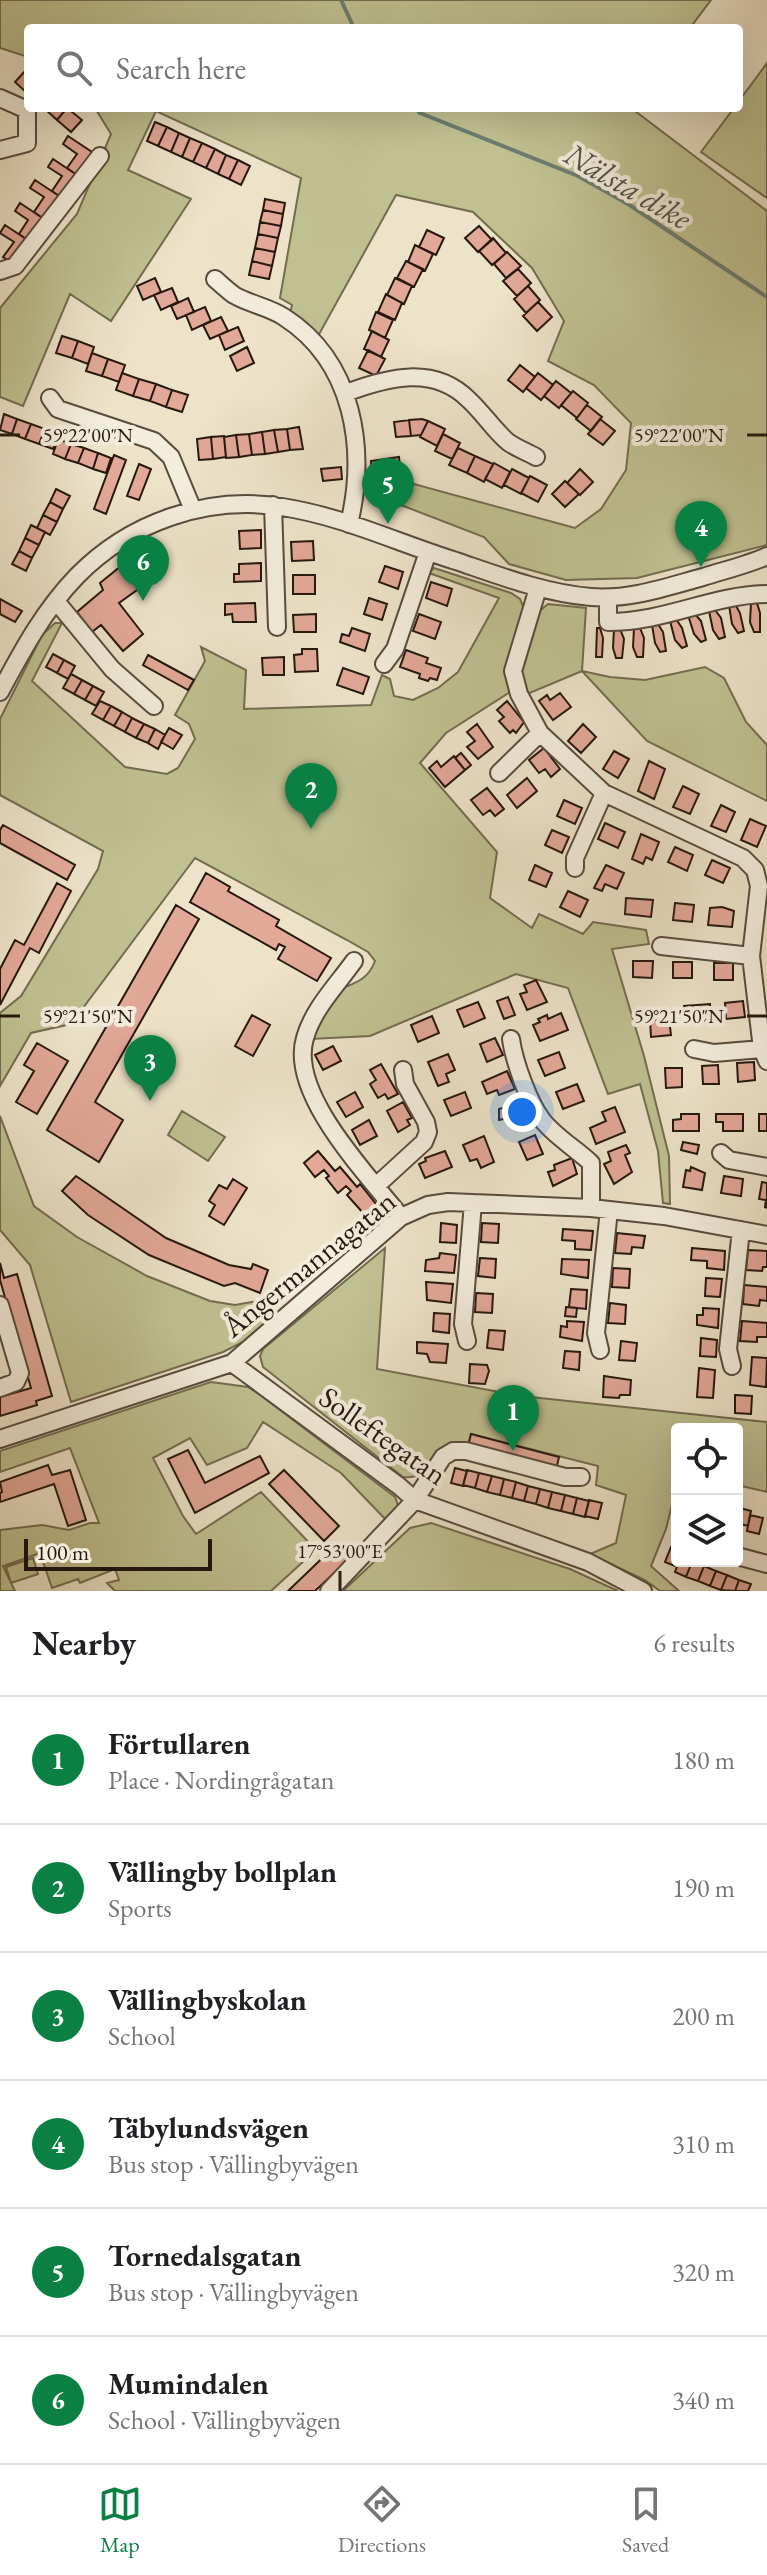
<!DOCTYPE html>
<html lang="en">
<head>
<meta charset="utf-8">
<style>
	body { margin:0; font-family:"EB Garamond",serif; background:#f2f2f2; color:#202124 }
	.controls { position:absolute; right:24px; bottom:24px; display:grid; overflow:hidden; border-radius:8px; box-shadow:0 8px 32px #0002 }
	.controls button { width:72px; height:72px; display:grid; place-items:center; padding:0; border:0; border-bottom:2px solid #e0e0e0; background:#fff; color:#202124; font:40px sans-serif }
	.scale { position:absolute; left:24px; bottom:20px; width:188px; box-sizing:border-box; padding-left:8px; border:4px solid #26180f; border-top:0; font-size:22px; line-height:28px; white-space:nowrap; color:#26180f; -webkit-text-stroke:6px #f3eddc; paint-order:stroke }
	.you { position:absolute; left:522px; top:1112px; width:28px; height:28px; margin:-20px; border:6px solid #fff; border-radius:50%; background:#1a73e8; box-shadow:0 0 0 12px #1a73e833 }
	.badge { display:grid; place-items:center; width:52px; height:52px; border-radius:50%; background:#0b8043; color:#fff; font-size:26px; font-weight:700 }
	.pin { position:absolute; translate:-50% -66px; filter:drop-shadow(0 2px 4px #0008) }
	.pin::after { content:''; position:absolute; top:42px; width:28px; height:24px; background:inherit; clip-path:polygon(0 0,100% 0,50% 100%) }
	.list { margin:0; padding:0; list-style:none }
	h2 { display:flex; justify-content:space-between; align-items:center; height:104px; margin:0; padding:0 32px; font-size:34px }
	h2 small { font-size:26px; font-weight:400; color:#757577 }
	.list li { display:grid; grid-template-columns:52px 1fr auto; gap:24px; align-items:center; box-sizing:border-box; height:128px; padding:0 32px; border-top:2px solid #e0e0e0 }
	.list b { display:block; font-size:30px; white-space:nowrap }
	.list p { margin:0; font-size:26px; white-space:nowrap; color:#757577 }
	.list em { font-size:26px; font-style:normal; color:#757577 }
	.icon { flex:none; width:44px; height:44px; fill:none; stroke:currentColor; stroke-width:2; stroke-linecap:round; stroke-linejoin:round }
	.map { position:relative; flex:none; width:767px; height:1591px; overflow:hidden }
	.search { position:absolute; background:#fff; box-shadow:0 8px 32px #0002; left:24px; right:24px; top:24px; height:88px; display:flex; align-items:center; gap:20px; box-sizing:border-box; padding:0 28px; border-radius:8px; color:#757577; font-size:30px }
	.sheet { height:872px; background:#fff }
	nav { display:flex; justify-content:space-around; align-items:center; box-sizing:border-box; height:112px; border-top:2px solid #e0e0e0; background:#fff; font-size:22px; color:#757577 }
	nav a { display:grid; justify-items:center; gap:4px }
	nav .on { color:#0b8043 }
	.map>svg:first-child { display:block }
</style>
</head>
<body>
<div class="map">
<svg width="767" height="1591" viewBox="0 0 767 1591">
	<rect width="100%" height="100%" fill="#ede3c9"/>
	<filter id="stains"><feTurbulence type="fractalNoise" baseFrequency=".0025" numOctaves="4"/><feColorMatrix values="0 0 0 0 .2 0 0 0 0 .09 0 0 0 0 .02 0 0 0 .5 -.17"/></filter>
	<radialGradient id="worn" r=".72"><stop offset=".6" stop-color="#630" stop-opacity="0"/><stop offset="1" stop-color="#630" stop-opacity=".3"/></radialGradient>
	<path fill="#c0c191" stroke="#736c50" stroke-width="2" d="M0,0H711L690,28H28V57L0,48Z
		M767,63V198L701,152L734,108H739V101Z
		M95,108H631L767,211V545L637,578L566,580L509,564L484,537L393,502L392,478L575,528L601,509L626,470L631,423L594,385L548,361L564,321L532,268L473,212L396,195L317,338L290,314L292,305L280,298L301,178L156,111L128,170L191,199L111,321L70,294L23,406L0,397V308L77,214L111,134Z
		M434,568L511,593L520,599L524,609C514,639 504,659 510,692L446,733L420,763L497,852L490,898L532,928L539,914L583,934L593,922L646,930L649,944L612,949L644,1056L669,1156L670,1204L663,1203L658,1151L640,1084L608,1094L568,988L516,974L370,1036L311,1039L338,990C355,983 368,980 375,961L368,952L347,940L195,858L71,1024L31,1033L0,1086V1013L21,996L98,869L103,851L0,795V719L42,635L55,623H62L32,681L125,767L167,774L178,768L195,739L189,724L175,715L205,661L201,647L246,670L244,709L371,705L382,675L390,679L394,696L413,700L438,688L458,672L499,598L429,573Z
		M548,604L586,608L582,671L610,677L645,680L705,667L724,678L746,722L767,745V801L647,741L582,671L525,695L520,675L537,613Z
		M182,1111L225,1137L208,1161L168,1135Z
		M0,1116L34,1206L77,1237L147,1276L210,1301L235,1305L257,1301L273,1316L243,1342L223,1352L71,1402L30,1265L0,1230Z
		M385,1248L377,1369L521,1396L767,1422V1492L737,1485V1429H677V1484L666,1529L651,1566L679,1591H660L645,1580L590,1554L616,1543L626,1495L596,1485L598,1466L471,1434L468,1446L438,1453C427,1468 422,1479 403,1477L263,1367L260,1356L263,1349Z
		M211,1382L248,1387L260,1395L395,1497C401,1509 397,1514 388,1522L341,1473L263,1422L247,1448L207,1465L190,1438L153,1458L183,1516L196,1534L261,1492L316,1550L271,1591H115L107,1583L119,1580L115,1569L80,1583L78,1579L52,1588L40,1553L3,1566L15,1591H0V1530L42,1525L69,1530L90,1523H99L70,1448L0,1472V1451Z
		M431,1523L570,1569L618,1591H343L410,1528Z
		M33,1558L38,1574L11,1583L6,1567Z"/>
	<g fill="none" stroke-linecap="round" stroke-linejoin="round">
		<path stroke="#6c7c70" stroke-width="4" d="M341,0L354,28
			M415,108L420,113L578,176L628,204L767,297"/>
	</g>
	<path fill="#e2a898" stroke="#26180f" stroke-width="2" d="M26,70L28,71V94L15,82Z
		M44,108H67L57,120Z
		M67,108L82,120L71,132L57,120Z
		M155,122L167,127L158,146L147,141Z
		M167,127L179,133L171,152L158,146Z
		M179,133L190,138L182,157L171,152Z
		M68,136L92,152L77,175L67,168L77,154L63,144Z
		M190,138L202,143L193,162L182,157Z
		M202,143L215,149L206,168L193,162Z
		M215,149L226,155L218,174L206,168Z
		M226,155L238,160L229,179L218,174Z
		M53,159L77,175L62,198L52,191L62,176L48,167Z
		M238,160L250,166L241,185L229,179Z
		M35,180L59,196L44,219L34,212L44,197L30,188Z
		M265,199L285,203L283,214L263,210Z
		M20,203L44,219L29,241L19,234L28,220L15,211Z
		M263,210L283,214L281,226L260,222Z
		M260,222L281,226L278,238L258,234Z
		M5,225L29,241L13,264L3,257L14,242L0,233Z
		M479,226L492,240L478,252L465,238Z
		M427,230L444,238L436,255L419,247Z
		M258,234L278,238L275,252L255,248Z
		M493,238L506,253L492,265L479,251Z
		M415,245L433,254L425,271L408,262Z
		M255,248L275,252L272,266L252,261Z
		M507,252L521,266L506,278L494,264Z
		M252,261L272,266L269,279L249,275Z
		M406,261L423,269L414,287L397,278Z
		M518,269L531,283L517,296L503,281Z
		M155,278L161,292L143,300L137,286Z
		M395,278L412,286L404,304L387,295Z
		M528,286L540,300L526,313L514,299Z
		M172,288L178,302L161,310L154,295Z
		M386,294L402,303L395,320L378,312Z
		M188,298L194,312L177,319L171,306Z
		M538,302L552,317L537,331L523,316Z
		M205,307L211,321L192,330L186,315Z
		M376,312L393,320L385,338L369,330Z
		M221,317L228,331L210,339L203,325Z
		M238,327L244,341L225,350L219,335Z
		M372,331L389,340L381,357L364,349Z
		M62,336L78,341L72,358L56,353Z
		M78,341L94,347L88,364L72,358Z
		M247,347L254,363L237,371L230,356Z
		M368,350L385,359L376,376L359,368Z
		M92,353L108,359L102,376L86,371Z
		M108,359L125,365L119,382L102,376Z
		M520,365L535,377L523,392L508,380Z
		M122,373L139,379L133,396L116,390Z
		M538,373L553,385L541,400L526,388Z
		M139,379L156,384L150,401L133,396Z
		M556,381L571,393L559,408L544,396Z
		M156,384L172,390L166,407L150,401Z
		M172,390L188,395L182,412L166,407Z
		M573,391L588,403L577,418L561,405Z
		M587,405L602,417L591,431L576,419Z
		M4,414L17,419L12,434L0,430Z
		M17,419L31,424L25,439L12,434Z
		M422,419L428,421L421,435L411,436L409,420Z
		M600,419L615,431L603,445L588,434Z
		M409,420L411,436L396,437L394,422Z
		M428,421L445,429L437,446L420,437Z
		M31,424L45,429L39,444L25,439Z
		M299,427L303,449L290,450L287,429Z
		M45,429L59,434L53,449L39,444Z
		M287,429L290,450L278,452L274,430Z
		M274,430L278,452L265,454L262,432Z
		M262,432L265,454L252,455L249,434Z
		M249,434L252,455L239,457L236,435Z
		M443,434L460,443L452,459L435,451Z
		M236,435L239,457L226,458L224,437Z
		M224,436L226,457L213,459L211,437Z
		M211,437L213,459L199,460L197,439Z
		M58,439L71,444L65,459L53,454Z
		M71,444L84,448L78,463L65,459Z
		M84,448L98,453L93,469L78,463Z
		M458,448L475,456L467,473L449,465Z
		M98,453L111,458L106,473L93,469Z
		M114,455L126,460L106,514L94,509Z
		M475,456L493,464L484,482L467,473Z
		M399,457L400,468L372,472L371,461Z
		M494,463L510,472L502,488L485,479Z
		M139,464L151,469L139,500L127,496Z
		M341,467L342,479L323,481L321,469Z
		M512,469L529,478L521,494L504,485Z
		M580,469L593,482L580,495L567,483Z
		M530,476L547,485L538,502L521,493Z
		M565,481L579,494L565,507L552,494Z
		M56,489L70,496L63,509L50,502Z
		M50,502L63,509L57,522L43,515Z
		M43,515L57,522L50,535L37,528Z
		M31,525L45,532L39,545L25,538Z
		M261,530V548L240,549L239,531Z
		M25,538L39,545L32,558L19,551Z
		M313,541L314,560L292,561L291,542Z
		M19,551L32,558L26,571L12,564Z
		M126,562L144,585L119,603L143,634L123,651L101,625L92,632L77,612L103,590L100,583Z
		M261,563V581L234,582V574H239V564Z
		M385,566L403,572L398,589L379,582Z
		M293,575H315V594H293Z
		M431,582L452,589L447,606L426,598Z
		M369,598L387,604L382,620L364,614Z
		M0,599L22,611L15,622L0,614Z
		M255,603L256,622H233L232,614L225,615V604Z
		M751,603H757L760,613V632H754L750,622Z
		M735,604L740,613L744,631L738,633L732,624L729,605Z
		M715,610L721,618L725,637L719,639L713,630L709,611Z
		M694,613L701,621L706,640L701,642L694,634L688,615Z
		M316,614V632H294L293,615Z
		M419,614L441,622L435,639L413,631Z
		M676,619L682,628L687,646L682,648L675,640L670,621Z
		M658,624L663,632L666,651L660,652L655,643L652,625Z
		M352,628L370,634L365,651L340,642L342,634L349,636Z
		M597,628H600L603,638L602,657H596Z
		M634,628H640L644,638L643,657H637L633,647Z
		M614,629H620L624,639L622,658H616L613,648Z
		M302,649H317L318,671L295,672L294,655L302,654Z
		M406,650L428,658L426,663L441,668L437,680L430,678L428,681L419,678L420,674L400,667Z
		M53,654L64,660L57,673L46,667Z
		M148,655L194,680L188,690L143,665Z
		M284,657V675H263L262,658Z
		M64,660L75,666L68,679L57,673Z
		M343,668L369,677L363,694L337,685Z
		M71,674L82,680L74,694L63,688Z
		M82,680L93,686L85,700L74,694Z
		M93,686L104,692L96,706L85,700Z
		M560,693L571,707L553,720L539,701L547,695L550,700Z
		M100,701L111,706L103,720L92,714Z
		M507,701L524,722L516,733L513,730L510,733L499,721L504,717L497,710Z
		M111,706L122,712L114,726L103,720Z
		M122,712L132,718L125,732L114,726Z
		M132,718L144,724L136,738L125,732Z
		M144,724L155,729L148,743L136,738Z
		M477,724L493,747L478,759L467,747L475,741L467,732Z
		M583,724L596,737L581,753L568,741Z
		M169,728L182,735L173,749L161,742Z
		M155,729L165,735L158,749L148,743Z
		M544,748L560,769L551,777L545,769L539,773L529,760Z
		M614,751L629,759L618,778L603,769Z
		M461,753L471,765L465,770L455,758Z
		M454,756L465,770L445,787L429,768L437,761L441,767Z
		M649,761L665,769L654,799L638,791Z
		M527,778L537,791L517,808L507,795Z
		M683,786L699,794L690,814L673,807Z
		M487,788L504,809L495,816L490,810L483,815L471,800Z
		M564,800L582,808L575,824L557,816Z
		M721,805L735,812L726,832L711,826Z
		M750,819L766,826L757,847L741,840Z
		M605,823L625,832L618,848L598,839Z
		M3,825L75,865L67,880L0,843V830Z
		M552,830L569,837L562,853L545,845Z
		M641,834L659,842L652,860L646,857L643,864L632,859Z
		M675,847L693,855L687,871L668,862Z
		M712,860L730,868L723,883L705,875Z
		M535,865L552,873L546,887L529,880Z
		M606,865L624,873L617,889L605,884L602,891L594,888Z
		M206,873L230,887L228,891L279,920L276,926L331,958L317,981L278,959L285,947L279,944L276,950L190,902Z
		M57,883L71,891L39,953L30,948L0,1005V969L15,940L24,945Z
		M568,891L588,900L580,917L560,907Z
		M626,898L653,900L651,917L625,914Z
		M675,903L694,905L692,922L673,920Z
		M176,905L199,919L95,1102L123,1120L99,1162L47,1130Z
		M722,907L734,911L732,927L708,925L710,908Z
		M633,961H653L652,978L633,977Z
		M673,962H692V978H673Z
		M714,963H733V980H714Z
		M536,980L547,1002L527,1010L520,994L527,992L524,985Z
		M508,997L515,1015L504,1019L497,1001Z
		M743,1001L745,1017L726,1019L725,1003Z
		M478,1002L485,1018L464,1027L457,1010Z
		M710,1004L711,1020L691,1022V1015H685L684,1006Z
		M561,1013L568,1030L540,1041L533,1025L540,1022L538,1019L547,1015L548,1019Z
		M252,1015L270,1025L253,1056L235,1046Z
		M661,1015L662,1020L669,1019L671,1035L651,1037L650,1020H655L654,1016Z
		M432,1016L439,1033L418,1042L411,1025Z
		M495,1038L503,1055L487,1062L480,1044Z
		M37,1043L68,1061L37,1114L16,1102L34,1071L24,1065Z
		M333,1046L341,1061L323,1070L315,1055Z
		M559,1052L565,1068L545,1076L538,1060Z
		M448,1054L455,1070L446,1074L449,1082L438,1086L428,1062Z
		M754,1062L755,1080L738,1082L737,1063Z
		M381,1064L398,1094L388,1099L385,1094L378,1098L370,1084L376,1080L370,1070Z
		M718,1065L719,1084H703L702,1066Z
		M665,1068H682V1087L666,1088Z
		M507,1071L515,1089L499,1095L497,1090L487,1094L482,1082Z
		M577,1084L584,1101L563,1109L556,1092Z
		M355,1092L363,1107L346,1117L337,1102Z
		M465,1092L471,1108L451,1116L444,1100Z
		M403,1102L412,1118L407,1120L410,1125L398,1132L387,1111Z
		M521,1103L528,1122L512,1127L509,1118L499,1120V1109Z
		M615,1107L625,1132L596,1144L590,1128L606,1121L602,1112Z
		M681,1114H699V1131H673V1120L681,1119Z
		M716,1114H743V1131H723V1122H716Z
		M759,1114H767V1131H759Z
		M369,1120L377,1136L360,1145L352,1130Z
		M535,1135L543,1154L527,1160L519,1142Z
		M484,1136L494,1162L481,1168L477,1159L470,1161L463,1145Z
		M683,1142L699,1145L697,1154L681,1150Z
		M626,1145L630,1153L625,1155L632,1172L614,1184L604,1164L611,1161L608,1152Z
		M318,1151L335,1171L340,1167L357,1187L360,1184L376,1204L364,1214L347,1195L351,1191L346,1186L338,1193L326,1178L329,1176L324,1170L315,1177L304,1163Z
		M445,1151L452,1167L425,1178L419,1164L426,1161L425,1158Z
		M572,1158L577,1174L553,1186L548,1172L555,1170L554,1165Z
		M691,1167L705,1173L702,1190L683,1187L686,1170L690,1171Z
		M76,1176L166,1238L229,1265L251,1269L253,1264L268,1270L260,1293L235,1283L224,1286L149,1255L88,1215L62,1191Z
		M724,1176L743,1179L741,1196L721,1193Z
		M233,1179L247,1188L224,1225L209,1216L215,1205L209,1201L219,1185L227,1189Z
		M762,1182L767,1183V1208L765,1207L766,1200L759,1199Z
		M441,1223L457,1225L456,1243L440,1242Z
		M482,1223L499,1224L498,1243L481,1242Z
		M563,1229L593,1231L591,1250L575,1249V1241L562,1240Z
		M617,1233L645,1236L643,1248L632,1247L631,1254L615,1253Z
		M692,1248L725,1251L724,1270L707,1268V1261L691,1260Z
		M748,1250L767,1251V1267H763L762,1271L746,1270Z
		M440,1253L456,1255L454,1273L425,1271L426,1260L439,1258Z
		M480,1258L496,1259L495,1278L478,1276Z
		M562,1259L589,1260L588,1278L561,1274Z
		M0,1263L4,1278L17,1274L52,1396L36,1401L37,1405L0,1416V1397L31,1388L0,1280Z
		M613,1268L630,1269L629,1288L612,1287Z
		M706,1278L722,1279L720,1297L705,1296Z
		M426,1282L453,1284L451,1303L427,1300Z
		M744,1285L767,1287V1301L760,1300L759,1306L743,1304Z
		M571,1289L587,1290L586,1309L569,1307Z
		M476,1293L493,1294L492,1313L475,1312Z
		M610,1303L626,1305L625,1324L608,1323Z
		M566,1307L577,1308L576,1317L565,1316Z
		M703,1308L719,1309L718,1328L697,1325V1315H703Z
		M434,1313L450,1314L449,1333L433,1331Z
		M567,1321L584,1322L582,1341L560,1337L561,1326L567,1327Z
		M742,1321L767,1323V1337H757V1342L740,1341Z
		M489,1330L505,1331L503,1350L487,1348Z
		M701,1338L717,1340L716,1357L700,1356Z
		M621,1341L637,1343L635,1361L619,1360Z
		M417,1342L448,1344L446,1363L430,1362L427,1354L417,1353Z
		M565,1351L580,1352L579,1370L563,1368Z
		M752,1357L767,1358L766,1387L750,1385Z
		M470,1364L487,1365L489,1371L485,1384L469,1383Z
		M699,1368L715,1370L713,1398L697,1397Z
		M604,1376L631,1380L630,1395H620L619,1398L603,1397Z
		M735,1395L752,1396L751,1414L735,1413Z
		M471,1434L559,1457L556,1470L468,1446Z
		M188,1450L205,1483L260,1456L269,1473L195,1513L168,1459Z
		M48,1465L52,1475L70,1470L86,1520L68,1526L54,1484L0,1502V1493L2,1492L0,1482Z
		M455,1468L467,1471L463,1486L451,1483Z
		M284,1470L339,1526L324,1541L269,1484Z
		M467,1470L479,1473L475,1488L463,1485Z
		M479,1473L492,1476L487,1492L475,1488Z
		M492,1476L504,1479L500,1495L487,1492Z
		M504,1479L516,1482L512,1498L500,1495Z
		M516,1482L528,1486L524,1501L512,1498Z
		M528,1486L540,1489L536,1504L524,1501Z
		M540,1489L552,1492L548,1508L536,1504Z
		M552,1492L565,1495L561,1511L548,1508Z
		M565,1495L577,1498L573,1514L561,1511Z
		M577,1498L589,1501L585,1517L573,1514Z
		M589,1500L602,1503L598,1519L585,1516Z
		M740,1508L751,1511L748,1526L737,1523Z
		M750,1515L763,1518L759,1534L747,1531Z
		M336,1545L349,1559L315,1591H288Z
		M671,1547L677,1549V1561H679L677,1567L665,1562Z
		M679,1561L692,1562L686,1577L675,1572Z
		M692,1562L704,1566L698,1581L686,1577Z
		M704,1566L716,1571L710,1586L698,1581Z
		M716,1571L727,1575L721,1590L710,1586Z
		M727,1575L739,1580L735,1591L721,1590Z
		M739,1580L751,1584L748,1591H735Z"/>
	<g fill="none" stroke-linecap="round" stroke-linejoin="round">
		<defs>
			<path id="minor" d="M0,98L27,110V143L0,150
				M0,271L15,266L100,156
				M215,279C221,284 227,290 234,295C249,304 269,307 284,317C354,362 367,449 349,524
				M346,393C388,377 434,365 469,400C483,413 494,430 508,442C516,448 527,452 536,457
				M50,398L58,409L154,441L171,457L193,510
				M273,505L277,627
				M538,588L513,671L519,694L540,733L604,793L743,858L755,870L759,886L751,956L762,1049L767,1061
				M608,598V622C666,622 711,595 767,594
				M56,601L112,669L154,706
				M384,664L395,649L428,552
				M0,692C22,651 44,610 77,576C130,522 207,495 282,507C342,516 398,543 456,561C500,576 544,593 591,597C630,600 666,587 703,577C725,570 747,565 767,556
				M499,773L540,733
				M575,868V858L604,793
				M661,946L751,956
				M354,961C337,985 313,1009 305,1038C288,1094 369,1176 401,1217
				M511,1039C514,1061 529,1104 543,1121C556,1137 576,1149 591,1163V1208
				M694,1049L714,1053L762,1049
				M721,1153L729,1160L767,1167
				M376,1186L424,1142L428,1132L426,1122L405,1084L403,1070
				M0,1305L20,1373L16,1382L0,1388
				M467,1341L463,1324L473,1203
				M600,1350L596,1333L609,1210
				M232,1363L399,1486L415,1500L588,1562L643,1591
				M732,1366L728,1349L741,1230
				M0,1439L232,1363L401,1217L428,1205L448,1202L591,1208L664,1216L767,1235
				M737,1556L767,1564
				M329,1591L415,1500L443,1457L453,1451H466L565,1477H581"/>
		</defs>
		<use href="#minor" stroke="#584b3e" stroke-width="20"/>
		<use href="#minor" stroke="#f3eddc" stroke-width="16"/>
	</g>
	<path fill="none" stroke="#26180f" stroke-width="3" d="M0,435H20M747,435H767M0,1016H20M747,1016H767M340,1571V1591"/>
	<g text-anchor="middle" stroke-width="8" stroke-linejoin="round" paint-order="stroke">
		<g font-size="30" fill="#26180f" stroke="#f3eddc">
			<text transform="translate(309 1264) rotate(-39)" y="10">Ångermannagatan</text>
			<text transform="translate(383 1436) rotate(35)" y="10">Solleftegatan</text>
		</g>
		<g font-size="32" font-style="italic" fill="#4f5248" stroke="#f3eddc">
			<text transform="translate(628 186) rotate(30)" y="11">Nälsta dike</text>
		</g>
	</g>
	<g font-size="20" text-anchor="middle" fill="#26180f" stroke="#f3eddc" stroke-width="8" stroke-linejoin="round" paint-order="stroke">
		<text x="88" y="442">59°22'00"N</text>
		<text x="679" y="442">59°22'00"N</text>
		<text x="88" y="1023">59°21'50"N</text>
		<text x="679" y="1023">59°21'50"N</text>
		<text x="340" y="1558">17°53'00"E</text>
	</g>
	<rect width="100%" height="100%" filter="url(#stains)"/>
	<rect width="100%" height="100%" fill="url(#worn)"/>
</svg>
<div class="controls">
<button><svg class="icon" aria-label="locate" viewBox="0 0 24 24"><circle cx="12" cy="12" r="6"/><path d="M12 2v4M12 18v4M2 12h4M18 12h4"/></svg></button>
<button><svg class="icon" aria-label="layers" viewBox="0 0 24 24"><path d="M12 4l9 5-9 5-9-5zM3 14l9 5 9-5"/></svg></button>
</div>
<div class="scale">100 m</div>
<div class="you"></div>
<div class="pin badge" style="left:513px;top:1451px">1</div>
<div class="pin badge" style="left:311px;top:829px">2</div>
<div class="pin badge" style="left:150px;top:1101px">3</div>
<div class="pin badge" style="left:701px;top:567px">4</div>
<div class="pin badge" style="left:388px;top:524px">5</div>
<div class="pin badge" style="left:143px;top:601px">6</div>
<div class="search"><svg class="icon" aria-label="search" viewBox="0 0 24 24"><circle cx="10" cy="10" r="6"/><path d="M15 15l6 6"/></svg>Search here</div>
</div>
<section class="sheet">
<h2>Nearby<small>6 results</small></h2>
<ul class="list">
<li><span class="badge">1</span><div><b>Förtullaren</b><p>Place · Nordingrågatan</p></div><em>180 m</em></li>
<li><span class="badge">2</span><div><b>Vällingby bollplan</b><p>Sports</p></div><em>190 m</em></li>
<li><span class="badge">3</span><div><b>Vällingbyskolan</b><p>School</p></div><em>200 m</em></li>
<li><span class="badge">4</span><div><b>Täbylundsvägen</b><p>Bus stop · Vällingbyvägen</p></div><em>310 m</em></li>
<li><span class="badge">5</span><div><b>Tornedalsgatan</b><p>Bus stop · Vällingbyvägen</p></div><em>320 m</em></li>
<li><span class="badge">6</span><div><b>Mumindalen</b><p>School · Vällingbyvägen</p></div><em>340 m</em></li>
</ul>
</section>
<nav>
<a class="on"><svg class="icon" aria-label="map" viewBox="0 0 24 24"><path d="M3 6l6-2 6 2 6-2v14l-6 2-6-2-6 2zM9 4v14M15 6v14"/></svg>Map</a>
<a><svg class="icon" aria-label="directions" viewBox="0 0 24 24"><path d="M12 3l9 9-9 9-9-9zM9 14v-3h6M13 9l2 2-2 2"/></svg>Directions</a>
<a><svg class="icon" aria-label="saved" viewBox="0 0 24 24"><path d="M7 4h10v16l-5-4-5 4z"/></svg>Saved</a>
</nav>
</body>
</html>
